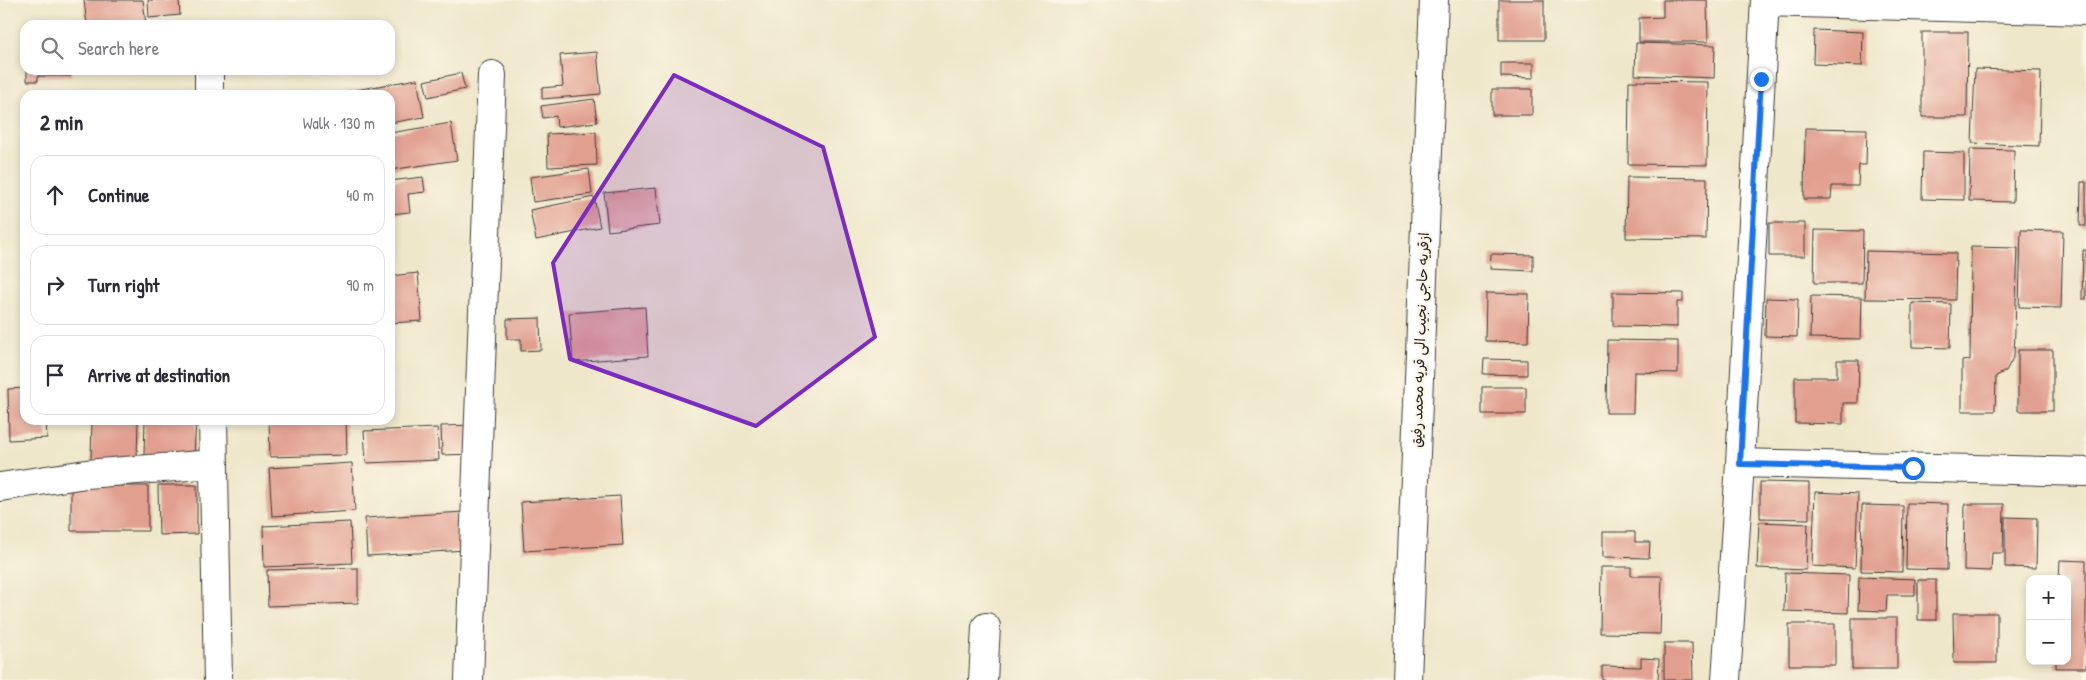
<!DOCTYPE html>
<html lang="en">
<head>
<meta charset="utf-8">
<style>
	body { margin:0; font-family:"Patrick Hand","Playpen Sans Arabic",sans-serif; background:#f7f7f7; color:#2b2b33 }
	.controls { position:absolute; right:15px; bottom:15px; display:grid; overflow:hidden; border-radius:10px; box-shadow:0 2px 8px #0003 }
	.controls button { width:45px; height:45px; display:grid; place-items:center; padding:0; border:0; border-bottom:1px solid #e1e1e2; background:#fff; color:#2b2b33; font:25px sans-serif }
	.stop { position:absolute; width:15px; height:15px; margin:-11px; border:4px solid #1a73e8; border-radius:50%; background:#fff }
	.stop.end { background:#1a73e8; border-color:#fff; box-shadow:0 1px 5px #0008 }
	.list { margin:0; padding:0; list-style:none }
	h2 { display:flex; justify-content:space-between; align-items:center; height:65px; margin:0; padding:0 20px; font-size:21px }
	h2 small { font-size:16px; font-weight:400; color:#7c7c81 }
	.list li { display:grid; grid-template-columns:32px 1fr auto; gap:15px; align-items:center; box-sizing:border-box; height:80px; margin:0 10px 10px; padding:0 10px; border:1px solid #e1e1e2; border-radius:15px }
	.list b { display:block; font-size:19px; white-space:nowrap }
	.list em { font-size:16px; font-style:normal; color:#7c7c81 }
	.icon { flex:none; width:28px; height:28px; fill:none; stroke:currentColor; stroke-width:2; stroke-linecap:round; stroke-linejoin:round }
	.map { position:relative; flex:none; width:2086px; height:680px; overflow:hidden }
	.search { position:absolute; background:#fff; box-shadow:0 2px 8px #0003; left:20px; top:20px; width:375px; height:55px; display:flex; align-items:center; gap:12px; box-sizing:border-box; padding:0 18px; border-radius:15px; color:#7c7c81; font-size:19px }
	.panel { position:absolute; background:#fff; box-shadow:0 2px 8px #0003; left:20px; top:90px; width:375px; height:335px; border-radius:15px }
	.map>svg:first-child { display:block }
</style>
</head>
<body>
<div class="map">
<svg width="2086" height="680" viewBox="0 0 2086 680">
	<rect width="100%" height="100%" fill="#fcf5e5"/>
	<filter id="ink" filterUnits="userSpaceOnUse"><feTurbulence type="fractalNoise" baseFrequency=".02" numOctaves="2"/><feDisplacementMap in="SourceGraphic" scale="10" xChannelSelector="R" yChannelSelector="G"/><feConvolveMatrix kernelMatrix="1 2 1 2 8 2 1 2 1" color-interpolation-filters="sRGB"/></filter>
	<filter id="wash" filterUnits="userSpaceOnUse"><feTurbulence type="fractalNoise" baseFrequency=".0096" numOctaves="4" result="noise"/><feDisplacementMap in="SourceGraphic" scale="20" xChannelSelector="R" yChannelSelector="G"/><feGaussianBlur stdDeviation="1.12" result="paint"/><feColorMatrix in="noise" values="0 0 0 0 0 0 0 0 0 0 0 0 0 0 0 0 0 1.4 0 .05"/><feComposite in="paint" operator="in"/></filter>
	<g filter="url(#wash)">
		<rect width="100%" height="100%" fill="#eee7ca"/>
		<g id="blocks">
			<path fill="#e19f8f" d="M84,0H143L146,25H87Z
				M148,0H179L180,15L149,18Z
				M1499,0H1544V40H1499Z
				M1663,0H1707L1708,42H1639V18L1663,17Z
				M1814,30L1863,32L1862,66L1813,64Z
				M1922,32H1968L1967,117H1922Z
				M1636,43L1715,45L1714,78L1635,75Z
				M597,52L601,94L542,99V88L563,86L560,55Z
				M1501,63H1534V78L1501,77Z
				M1975,69L2041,71L2039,146L1972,143Z
				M27,70H71V76H38V81H27Z
				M461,73L465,89L428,97L424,81Z
				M417,79L424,117L390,123V95H345V92Z
				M1629,81L1708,82L1707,165L1628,164Z
				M1492,89H1532V115H1492Z
				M331,92V95H315V94Z
				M594,99L597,122L557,127L556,116L543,118L541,106Z
				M451,123L457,160L390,170V133Z
				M1805,128L1867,129L1866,165H1859L1858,186H1832L1831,199H1804Z
				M596,132L597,165L548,167L547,134Z
				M1970,149L2014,150L2013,202L1969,201Z
				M1923,152L1964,153V200L1922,199Z
				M589,169L592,194L533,202L530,177Z
				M423,177L425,192L408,194L410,212L390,214V181Z
				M1627,177L1707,178L1706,239L1626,238Z
				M2081,182H2086V226H2080Z
				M656,188L660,225L608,231L604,193Z
				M594,197L600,227L536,240L530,210Z
				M1769,223H1805V256H1769Z
				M1815,230L1863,231L1862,283H1814Z
				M2021,230L2063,231L2061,308L2019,307Z
				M1971,247L2018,248L2014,356L2006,371L1996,376L1995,411H1962V361L1970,360Z
				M2083,250H2086V299H2082Z
				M1866,251L1956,253L1955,300L1865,299Z
				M1491,254L1533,255V271L1490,269Z
				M418,273L422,321L390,323V276Z
				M1613,292L1683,293V302H1677V327L1613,326Z
				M1486,293L1529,294L1528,342L1485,341Z
				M1811,296L1862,297L1861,339L1810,338Z
				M1766,298L1798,299L1797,337L1765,336Z
				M1912,303L1951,304L1950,348L1912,347Z
				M645,307L648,356L573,362L569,313Z
				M540,318L541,350L521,351V339H507V319Z
				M1607,340L1678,341V373L1634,372L1633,413H1606Z
				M2018,350H2053V411H2018Z
				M1484,359L1527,360V375L1483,374Z
				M1837,360H1859L1858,403H1843V424L1795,423V377H1837Z
				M1482,387H1526V414H1482Z
				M25,388V420H46L47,438L9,440L8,389Z
				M92,420H138L137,461L91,460Z
				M145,420H196L194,457L144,455Z
				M269,420H346L347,455L270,457Z
				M474,425L475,454L442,455L441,426Z
				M437,428L439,460L366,463L364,431Z
				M352,463L355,511L272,516L269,468Z
				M1760,482L1809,483V519L1760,518Z
				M158,485H197V534L159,535Z
				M71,486H148V531H71Z
				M1815,492L1858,494L1855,568L1812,566Z
				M620,496L623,545L524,551L521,502Z
				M1907,503L1948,504L1947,570L1906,569Z
				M1965,504H2004L2003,553H1992L1991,571L1964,570Z
				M1862,505L1903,506L1902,572L1861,571Z
				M464,512L466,550L367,556L365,518Z
				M2005,517L2037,518L2036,568L2005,567Z
				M350,522L352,563L264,567L263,526Z
				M1759,522L1808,524L1806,570L1757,568Z
				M1603,532H1635V542H1650L1649,558L1603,557Z
				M2060,560L2086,561V668H2056V661H2067V579H2059Z
				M1601,567H1631V576H1662L1660,634L1600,633Z
				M358,568V603L268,606L267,570Z
				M1785,573L1849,575L1848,613L1784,611Z
				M1859,577L1915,579V595H1887L1886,611L1858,610Z
				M1918,580H1936V620H1918Z
				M1953,613H1997V663H1954Z
				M1852,618H1897V669H1852Z
				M1789,624H1835V665H1789Z
				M1664,643H1692L1693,680H1664Z
				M1641,658L1659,659L1658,680H1602V666L1641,667Z"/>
		</g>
	</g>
	<g filter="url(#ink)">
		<use href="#blocks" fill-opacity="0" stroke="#3c3a36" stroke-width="1"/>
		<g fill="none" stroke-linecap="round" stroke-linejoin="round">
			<defs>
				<path id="street" d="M1765,2L2086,11
					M209,70V95
					M213,420L218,680
					M1740,463L2086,472
					M0,487L86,474L214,464
					M469,680L492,75
					M983,680L986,627
					M1726,680L1740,463L1765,0"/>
				<path id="secondary" d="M1407,680L1434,0"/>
			</defs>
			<use href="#street" stroke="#3c3a36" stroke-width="30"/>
			<use href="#secondary" stroke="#3c3a36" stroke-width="30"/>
			<use href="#street" stroke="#fff" stroke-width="28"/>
			<use href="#secondary" stroke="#fff" stroke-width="28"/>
		</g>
	</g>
	<g fill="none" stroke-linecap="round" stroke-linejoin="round" filter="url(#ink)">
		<path stroke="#1a73e8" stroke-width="6" d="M1761,79L1740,464L1913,468"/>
	</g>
	<path fill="#7b2cbf" fill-opacity="0.2" stroke="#7b2cbf" stroke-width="4" stroke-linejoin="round" d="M674,75L823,147L875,337L756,426L570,359L553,263Z"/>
	<g text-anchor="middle" stroke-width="4" stroke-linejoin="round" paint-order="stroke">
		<g font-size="14" fill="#1c1c1c" stroke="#fcf5e5">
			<text transform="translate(1420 340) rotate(-88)" y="5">ازقریه حاجی نجیب الی قریه محمد رفیق</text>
		</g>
	</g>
</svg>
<div class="controls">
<button>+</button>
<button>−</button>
</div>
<div class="stop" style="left:1913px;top:468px"></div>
<div class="stop end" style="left:1761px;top:79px"></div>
<div class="search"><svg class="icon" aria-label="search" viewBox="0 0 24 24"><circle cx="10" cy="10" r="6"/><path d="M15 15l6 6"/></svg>Search here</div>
<section class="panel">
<h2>2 min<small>Walk · 130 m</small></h2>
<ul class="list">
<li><svg class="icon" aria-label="ahead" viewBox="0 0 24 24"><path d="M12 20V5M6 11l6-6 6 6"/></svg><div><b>Continue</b></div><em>40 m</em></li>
<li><svg class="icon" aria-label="right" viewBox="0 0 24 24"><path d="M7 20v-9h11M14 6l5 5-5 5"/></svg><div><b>Turn right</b></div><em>90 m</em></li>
<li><svg class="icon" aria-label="arrive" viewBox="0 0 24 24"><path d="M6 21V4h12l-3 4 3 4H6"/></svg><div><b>Arrive at destination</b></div></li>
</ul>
</section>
</div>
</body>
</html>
